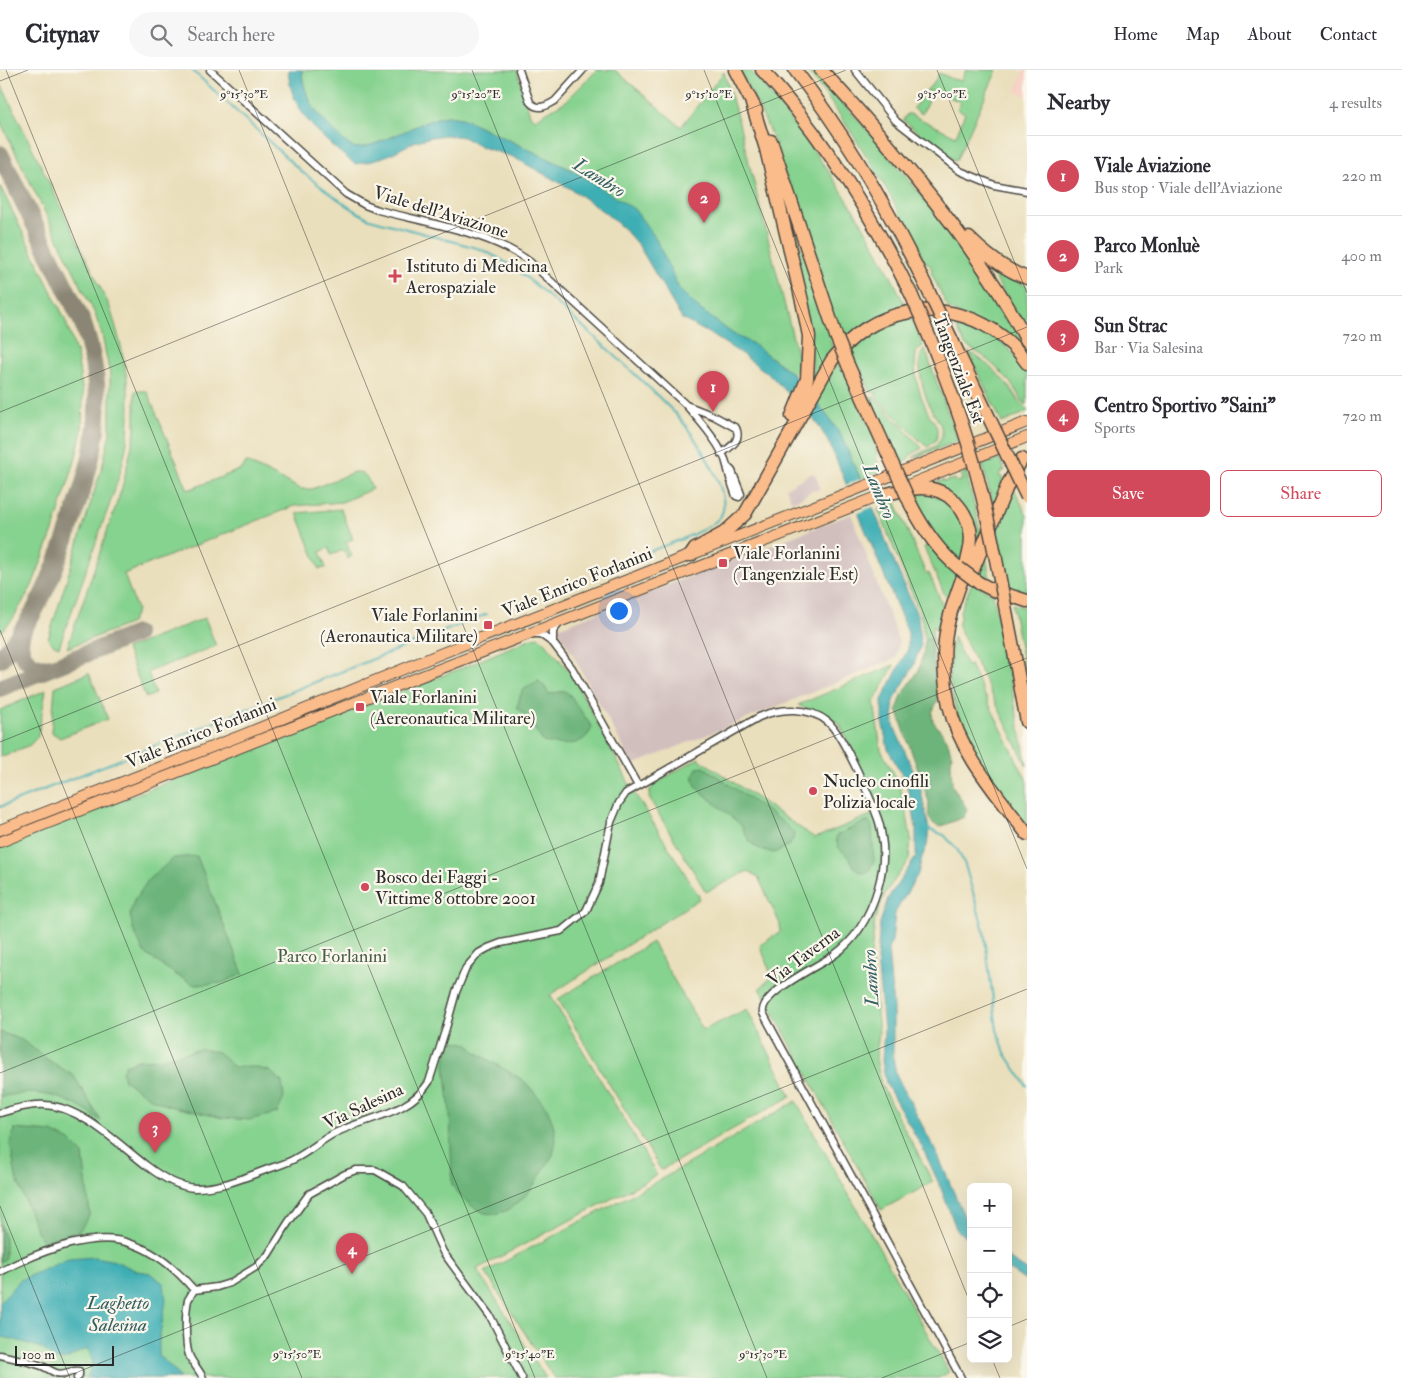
<!DOCTYPE html>
<html lang="en">
<head>
<meta charset="utf-8">
<style>
	body { margin:0; font-family:"IM FELL Double Pica",serif; background:#f7f7f7; color:#2b2b33 }
	.controls { position:absolute; right:15px; bottom:15px; display:grid; overflow:hidden; border-radius:8px; box-shadow:0 5px 20px #0002 }
	.controls button { width:45px; height:45px; display:grid; place-items:center; padding:0; border:0; border-bottom:1px solid #e1e1e2; background:#fff; color:#2b2b33; font:25px sans-serif }
	.scale { position:absolute; left:15px; bottom:12px; width:99px; box-sizing:border-box; padding-left:5px; border:2px solid #2b2b2b; border-top:0; font-size:14px; line-height:18px; white-space:nowrap; color:#2b2b2b; -webkit-text-stroke:4px #fbf7ec; paint-order:stroke }
	.you { position:absolute; left:618px; top:540px; width:18px; height:18px; margin:-12px; border:4px solid #fff; border-radius:50%; background:#1a73e8; box-shadow:0 0 0 8px #1a73e833 }
	.badge { display:grid; place-items:center; width:32px; height:32px; border-radius:50%; background:#d1495b; color:#fff; font-size:16px; font-weight:700 }
	.pin { position:absolute; translate:-50% -41px; filter:drop-shadow(0 1px 2px #0008) }
	.pin::after { content:''; position:absolute; top:26px; width:18px; height:15px; background:inherit; clip-path:polygon(0 0,100% 0,50% 100%) }
	.list { margin:0; padding:0; list-style:none }
	h2 { display:flex; justify-content:space-between; align-items:center; height:65px; margin:0; padding:0 20px; font-size:21px }
	h2 small { font-size:16px; font-weight:400; color:#7c7c81 }
	.list li { display:grid; grid-template-columns:32px 1fr auto; gap:15px; align-items:center; box-sizing:border-box; height:80px; padding:0 20px; border-top:1px solid #e1e1e2 }
	.list b { display:block; font-size:19px; white-space:nowrap }
	.list p { margin:0; font-size:16px; white-space:nowrap; color:#7c7c81 }
	.list em { font-size:16px; font-style:normal; color:#7c7c81 }
	.actions { display:flex; gap:10px; padding:15px 20px }
	.actions a { flex:1; padding:11px 0; border:1px solid #d1495b; border-radius:8px; text-align:center; font-size:18px; color:#d1495b }
	.actions .main { background:#d1495b; color:#fff }
	.icon { flex:none; width:28px; height:28px; fill:none; stroke:currentColor; stroke-width:2; stroke-linecap:round; stroke-linejoin:round }
	.map { position:relative; flex:none; width:1027px; height:1308px; overflow:hidden }
	header { display:flex; align-items:center; gap:30px; box-sizing:border-box; height:70px; padding:0 25px; background:#fff; border-bottom:1px solid #e1e1e2 }
	header strong { font-size:24px }
	nav { display:flex; gap:28px; margin-inline-start:auto; font-size:18px }
	.search { width:350px; height:45px; background:#f7f7f7; display:flex; align-items:center; gap:12px; box-sizing:border-box; padding:0 18px; border-radius:28px; color:#7c7c81; font-size:19px }
	main { display:flex }
	aside { flex:1; background:#fff }
	.map>svg:first-child { display:block }
</style>
</head>
<body>
<header>
<strong>Citynav</strong>
<div class="search"><svg class="icon" aria-label="search" viewBox="0 0 24 24"><circle cx="10" cy="10" r="6"/><path d="M15 15l6 6"/></svg>Search here</div>
<nav><a>Home</a><a>Map</a><a>About</a><a>Contact</a></nav>
</header>
<main>
<div class="map">
<svg width="1027" height="1308" viewBox="0 0 1027 1308">
	<rect width="100%" height="100%" fill="#fbf7ec"/>
	<filter id="ink" filterUnits="userSpaceOnUse"><feTurbulence type="fractalNoise" baseFrequency=".02" numOctaves="2"/><feDisplacementMap in="SourceGraphic" scale="10" xChannelSelector="R" yChannelSelector="G"/><feConvolveMatrix kernelMatrix="1 2 1 2 8 2 1 2 1" color-interpolation-filters="sRGB"/></filter>
	<filter id="wash" filterUnits="userSpaceOnUse"><feTurbulence type="fractalNoise" baseFrequency=".0096" numOctaves="4" result="noise"/><feDisplacementMap in="SourceGraphic" scale="20" xChannelSelector="R" yChannelSelector="G"/><feGaussianBlur stdDeviation="1.12" result="paint"/><feColorMatrix in="noise" values="0 0 0 0 0 0 0 0 0 0 0 0 0 0 0 0 0 1.4 0 .05"/><feComposite in="paint" operator="in"/></filter>
	<g filter="url(#wash)">
		<rect width="100%" height="100%" fill="#eadfbc"/>
		<path fill="#f6d2c4" d="M1024,0H1027V26L1015,21Z"/>
		<path fill="#d1bfbe" d="M810,404H815L820,418L815,421L813,420L795,431L791,430L786,418Z
			M851,444L899,572L896,588L633,695L558,558Z"/>
		<path fill="#86d28f" stroke="#587e5d" d="M302,0H517L530,45L535,49L566,31L597,0H615L681,57L724,2L739,53L800,296L793,304L753,274L733,264L698,238L679,219L670,201L604,120L572,100L462,48C457,48 451,46 447,46C424,48 369,83 353,77C346,75 333,60 327,54C313,41 302,19 302,0Z
			M739,0H750C812,73 868,152 907,240L847,271L843,259L838,263L774,71L759,38Z
			M807,0H813L880,74L968,183L1020,265L1027,278V287L948,238L931,202L932,200L930,195L925,192C892,124 853,60 807,0Z
			M966,0H997L956,91L938,79L903,50L907,44H910L956,66L965,43L957,39L960,32L940,23L926,21L935,11L939,3L955,10L956,9L961,11Z
			M0,12L109,235C123,276 132,320 128,363C125,394 113,425 102,455C88,495 74,536 59,577L54,575L48,569L103,394L110,363V305L102,265L95,244L0,51Z
			M922,28H925L928,31L922,44L913,38Z
			M780,113L832,269L830,271L834,282L813,316L812,290Z
			M0,116L65,249L77,285L83,325L82,360L75,391L53,461L32,516L12,550L0,563Z
			M987,194L1006,207L1027,216V263Z
			M951,246L965,249L1006,276L1025,297L1027,301V335L1023,332L1010,312L1001,302L983,286L965,275Z
			M911,247L923,276L917,280C912,299 918,320 926,338C931,351 941,354 936,370L928,377L918,369L877,328L875,322L871,323L860,298L853,299L850,293L854,289L850,278C867,261 888,254 911,247Z
			M925,279L958,371L913,388C921,380 933,381 939,372C948,359 935,348 930,337C924,324 915,293 923,280Z
			M968,282C980,286 999,305 1008,315C1015,323 1017,332 1027,339V342L1002,353Z
			M838,292L841,302L844,299L875,370L877,389L882,401L861,409L841,366L814,328Z
			M135,321H147L188,420L242,399L246,392L301,419H312L354,402C366,401 368,409 372,419L342,432L294,436L124,504L137,540L131,553L67,578L122,418L135,362Z
			M867,327H874L922,378L912,384L905,392L901,393L896,382L893,383Z
			M999,389L1005,401H1002L999,406L1003,408L994,440L983,395Z
			M964,402H966L982,468L976,481L974,464L933,414L943,410L944,412L955,409L957,412L962,410L961,406Z
			M1013,416L1027,446V528L1010,523L996,453Z
			M926,422L949,432L966,455L964,496L940,474L921,443L913,425Z
			M895,431L926,504L929,503L943,536L944,545L937,558L932,557V567L925,570L921,546L878,439Z
			M341,439L353,469L346,472L352,486L348,489L344,480L331,485L329,478L320,482L326,498L319,499L297,443Z
			M931,474L958,503L952,523L945,526L924,477Z
			M985,483L991,513L976,505Z
			M972,513L993,524L1027,696L958,556L961,545L960,541Z
			M1012,534L1027,538V613Z
			M205,548L216,576L148,602L155,624L146,628L126,579Z
			M539,567L545,572L573,606L632,719L699,826V829L550,925L657,1105L477,1199L546,1308H0V777L462,598L532,568Z
			M953,567L967,596L970,595L1027,711V758L990,709L960,659L949,607Z
			M894,595L874,632L881,680L899,713L906,739L911,769L909,790L885,823L875,850L871,884L879,962L876,988L881,1015L933,1112L881,1140L760,918L772,907L760,875L780,862V854L758,807L748,801L706,822L649,728L650,721L653,715L698,688L815,768L881,741L839,653L798,635Z
			M89,603L108,649L60,668L51,662L55,617Z
			M46,620L38,666L30,675L0,687V640Z
			M652,872L703,960L747,939L791,1026L661,1100L558,929Z
			M796,1031L949,1302L939,1308H554L485,1202L665,1107Z"/>
		<path fill="#6cb47a" stroke="#4c7052" d="M932,567V582L939,627L932,643L933,651L947,669L952,686L951,693L952,715L967,739L964,747L940,757C927,752 928,745 929,732L897,640L902,625L919,600L920,593L923,585L925,570Z
			M539,611L544,616L549,624L565,621L570,625L592,657C585,678 561,676 543,672L527,647L517,638C521,620 522,618 539,611Z
			M704,697L783,752L794,763C794,775 785,778 774,783L760,779L753,775L748,769L741,755L698,719C693,711 692,707 697,698Z
			M865,752H869L872,756L874,791L868,802L862,803L855,798L848,787L838,777L836,769L837,765Z
			M197,786L243,904L222,913L195,915L178,906L144,883L133,859L130,844L134,831L149,809L174,788Z
			M0,962L22,970L47,989L74,1006L101,1051C67,1026 42,1018 0,1027Z
			M453,971L469,974L475,981L487,989L523,1010L537,1025L548,1040L554,1057L556,1071L553,1085L532,1118L521,1130L508,1140L496,1144L484,1143L472,1136L460,1126L452,1115L450,1042L445,995L447,980Z
			M201,979L218,982L234,997H253L270,1001L282,1012L284,1028L277,1043L249,1050L223,1048L169,1036L152,1029L124,1010L122,1002L125,995L138,990L159,989Z
			M14,1059L52,1062L70,1071L83,1084L90,1144L80,1160L43,1172L35,1157L16,1107L10,1073Z
			M0,1153L5,1170V1189L0,1192Z"/>
		<path fill="#3daeb4" stroke="#346c70" d="M288,0H302C302,19 313,41 327,54C333,60 346,75 353,77C369,83 424,48 447,46C451,46 457,48 462,48L572,100L634,139L655,167L679,219L698,238L733,264L753,274L793,304L829,348L841,366L877,447L891,484L918,547L921,575L913,597L893,632L894,656L920,716L929,759L927,776L922,787L918,804L895,843L892,871L888,879L893,937V987L896,1004L939,1088L965,1148L971,1155V1169L957,1161L940,1116L923,1079L886,1014L882,991L884,961L877,889L880,853L888,828L916,787V759L912,733L904,709L888,679L883,656L882,630L908,579V563L830,375L817,353L770,305L743,285L712,265L682,249L639,176L624,159L604,142L571,119L513,87L482,77L463,67L446,65L431,67L414,72L391,84L373,91L355,94C333,78 304,53 294,27C290,18 289,9 288,0Z
			M95,1187L115,1191L137,1201L151,1203L164,1214L166,1231L159,1270V1286L175,1301L180,1308H87L93,1292L88,1279C77,1280 70,1291 59,1290C51,1290 49,1283 43,1279C37,1276 8,1267 0,1267V1232L20,1210L68,1189Z
			M1008,1188L1027,1200V1212L1008,1199Z"/>
		<path fill="#eadfbc" d="M863,408L875,436L857,443L846,415Z"/>
		<g fill="none" stroke-linecap="round" stroke-linejoin="round">
			<path stroke="#3daeb4" stroke-width="2" d="M192,0L302,102L335,127L355,141L370,149L477,178C511,191 537,216 564,240C603,274 641,309 677,345C692,362 736,425 720,447C709,462 656,478 637,486
				M0,737L487,544
				M927,759L944,765L957,779L965,795L984,861L997,960L1005,983L1027,1016"/>
			<path stroke="#8a8574" stroke-width="18" d="M0,84L82,251C110,333 96,381 69,459C51,510 36,548 0,589
				M23,560C14,581 28,601 51,597
				M0,618L136,564"/>
		</g>
	</g>
	<g filter="url(#ink)">
		<g fill="none" stroke-linecap="round" stroke-linejoin="round">
			<defs>
				<path id="street" d="M210,0L346,124L365,135L378,140C427,153 490,162 530,192L685,334C698,349 723,376 727,396C729,406 732,416 736,426L739,427L741,424L732,401L727,396
					M519,0L530,32C537,41 547,36 555,31L583,0
					M855,0L896,51L960,101L994,115L1027,121
					M686,335L714,346L736,358C742,371 730,377 721,384
					M533,564H540L553,573L572,598L638,716
					M553,573V561L558,555
					M0,1043C14,1039 30,1034 45,1035C82,1037 118,1074 147,1096C160,1106 178,1117 195,1118C221,1118 244,1108 268,1099C277,1096 288,1093 296,1088C310,1081 321,1070 335,1063C367,1047 408,1045 429,1012L446,958L456,922L466,898L479,883L488,878L501,873L561,861L586,841L599,813L611,752L619,733L626,723L759,647C780,638 809,636 828,652C843,665 871,729 878,749C881,757 882,767 883,775C885,803 875,835 860,858C853,869 844,878 834,885C819,896 759,923 763,943L961,1308
					M0,1202C33,1184 92,1160 129,1173C155,1181 177,1200 194,1220
					M0,1285C14,1288 28,1291 42,1296C47,1298 51,1301 56,1303C64,1306 71,1299 79,1301V1305L77,1308
					M203,1308C199,1299 192,1293 189,1285C185,1274 185,1242 188,1230C190,1227 192,1223 194,1220L217,1217L230,1213L256,1197L268,1185L288,1153L309,1124L345,1104L356,1100H375L403,1116L426,1144L443,1182L490,1246L522,1308"/>
				<path id="primary" d="M903,417L1027,367
					M0,760L245,664L440,584L1027,352
					M0,772L887,423"/>
				<path id="highway" d="M735,0L756,40
					M762,0C823,66 871,144 911,224
					M795,0C847,67 889,140 926,216
					M821,0C855,35 887,73 918,111C959,161 997,213 1027,271
					M752,34L766,79L802,231L809,266L807,309L792,346
					M771,71L836,266
					M969,168C986,185 1005,200 1027,208
					M848,295L888,384
					M880,426C906,419 934,410 955,432C979,457 971,479 962,509C955,529 947,550 945,571C943,591 945,615 949,635C960,684 998,725 1027,764
					M911,435C923,458 938,481 959,498
					M691,485L695,479L724,463L745,444L832,290C841,279 852,267 865,259C920,224 991,241 1027,293
					M970,507L1008,414L1022,389
					M979,513L993,520L1027,531
					M1013,577L1027,652"/>
			</defs>
			<use href="#street" stroke="#484641" stroke-width="9"/>
			<use href="#primary" stroke="#484641" stroke-width="12"/>
			<use href="#highway" stroke="#484641" stroke-width="15"/>
			<use href="#street" stroke="#fff" stroke-width="6"/>
			<use href="#primary" stroke="#fabc8b" stroke-width="10"/>
			<use href="#highway" stroke="#fabc8b" stroke-width="12"/>
			<defs>
				<path id="highway-bridge" d="M926,216L1027,427
					M911,224C938,285 963,348 979,413C993,467 1002,522 1013,577
					M836,266L848,295
					M888,384L911,435
					M959,498L979,513"/>
			</defs>
			<use href="#highway-bridge" stroke="#484641" stroke-width="15" stroke-linecap="butt"/>
			<use href="#highway-bridge" stroke="#fabc8b" stroke-width="12"/>
		</g>
	</g>
	<path fill="none" stroke="#2b2b2b" stroke-width="1" stroke-opacity="0.45" d="M6,0L535,1308M239,0L767,1308M472,0L971,1235M704,0L1027,799M937,0L1027,223M0,11L28,0M0,342L846,0M0,560L302,1308M0,672L1027,257M0,1003L1027,588M0,1136L70,1308M1008,1257L1027,1249M992,1289L1000,1308M63,1308L1027,919M882,1308L971,1272"/>
	<g fill="#d1495b" stroke="#fbf7ec" stroke-width="2">
		<path d="M392.5 198.5h5v5h5v5h-5v5h-5v-5h-5v-5h5z"/>
		<rect x="718" y="488" width="10" height="10" rx="2.5"/>
		<rect x="483" y="550" width="10" height="10" rx="2.5"/>
		<rect x="355" y="632" width="10" height="10" rx="2.5"/>
		<circle cx="813" cy="721" r="5"/>
		<circle cx="365" cy="817" r="5"/>
	</g>
	<g text-anchor="middle" stroke-width="4.5" stroke-linejoin="round" paint-order="stroke">
		<g font-size="18" fill="#2b2b2b" stroke="#fbf7ec">
			<text transform="translate(441 142) rotate(17)" y="6">Viale dell'Aviazione</text>
			<text transform="translate(959 299) rotate(69)" y="6">Tangenziale Est</text>
			<text transform="translate(577 512) rotate(-22)" y="6">Viale Enrico Forlanini</text>
			<text transform="translate(201 663) rotate(-22)" y="6">Viale Enrico Forlanini</text>
			<text transform="translate(803 886) rotate(-37)" y="6">Via Taverna</text>
			<text transform="translate(363 1036) rotate(-25)" y="6">Via Salesina</text>
		</g>
		<g font-size="18" fill="#2b2b2b" stroke="#fbf7ec" text-anchor="start">
			<text x="406" y="202">Istituto di Medicina<tspan x="406" dy="21">Aerospaziale</tspan></text>
			<text x="733" y="489">Viale Forlanini<tspan x="733" dy="21">(Tangenziale Est)</tspan></text>
			<text x="478" y="551" text-anchor="end">Viale Forlanini<tspan x="478" dy="21">(Aeronautica Militare)</tspan></text>
			<text x="370" y="633">Viale Forlanini<tspan x="370" dy="21">(Aereonautica Militare)</tspan></text>
			<text x="823" y="717">Nucleo cinofili<tspan x="823" dy="21">Polizia locale</tspan></text>
			<text x="375" y="813">Bosco dei Faggi -<tspan x="375" dy="21">Vittime 8 ottobre 2001</tspan></text>
		</g>
		<g font-size="18" fill="#465d49" stroke="#fbf7ec">
			<text x="332" y="892">Parco Forlanini</text>
		</g>
		<g font-size="19" font-style="italic" fill="#325f62" stroke="#fbf7ec">
			<text transform="translate(600 107) rotate(32)" y="7">Lambro</text>
			<text transform="translate(880 421) rotate(68)" y="7">Lambro</text>
			<text transform="translate(870 908) rotate(-93)" y="7">Lambro</text>
			<text x="118" y="1239">Laghetto<tspan x="118" dy="22">Salesina</tspan></text>
		</g>
	</g>
	<g font-size="12" text-anchor="middle" fill="#2b2b2b" stroke="#fbf7ec" stroke-width="4.5" stroke-linejoin="round" paint-order="stroke">
		<text x="244" y="28">9°15'30"E</text>
		<text x="476" y="28">9°15'20"E</text>
		<text x="709" y="28">9°15'10"E</text>
		<text x="942" y="28">9°15'00"E</text>
		<text x="297" y="1288">9°15'50"E</text>
		<text x="530" y="1288">9°15'40"E</text>
		<text x="763" y="1288">9°15'30"E</text>
	</g>
</svg>
<div class="controls">
<button>+</button>
<button>−</button>
<button><svg class="icon" aria-label="locate" viewBox="0 0 24 24"><circle cx="12" cy="12" r="6"/><path d="M12 2v4M12 18v4M2 12h4M18 12h4"/></svg></button>
<button><svg class="icon" aria-label="layers" viewBox="0 0 24 24"><path d="M12 4l9 5-9 5-9-5zM3 14l9 5 9-5"/></svg></button>
</div>
<div class="scale">100 m</div>
<div class="you"></div>
<div class="pin badge" style="left:713px;top:342px">1</div>
<div class="pin badge" style="left:704px;top:153px">2</div>
<div class="pin badge" style="left:155px;top:1083px">3</div>
<div class="pin badge" style="left:352px;top:1204px">4</div>
</div>
<aside>
<h2>Nearby<small>4 results</small></h2>
<ul class="list">
<li><span class="badge">1</span><div><b>Viale Aviazione</b><p>Bus stop · Viale dell'Aviazione</p></div><em>220 m</em></li>
<li><span class="badge">2</span><div><b>Parco Monluè</b><p>Park</p></div><em>400 m</em></li>
<li><span class="badge">3</span><div><b>Sun Strac</b><p>Bar · Via Salesina</p></div><em>720 m</em></li>
<li><span class="badge">4</span><div><b>Centro Sportivo &quot;Saini&quot;</b><p>Sports</p></div><em>720 m</em></li>
</ul>
<div class="actions"><a class="main">Save</a><a>Share</a></div>
</aside>
</main>
</body>
</html>
